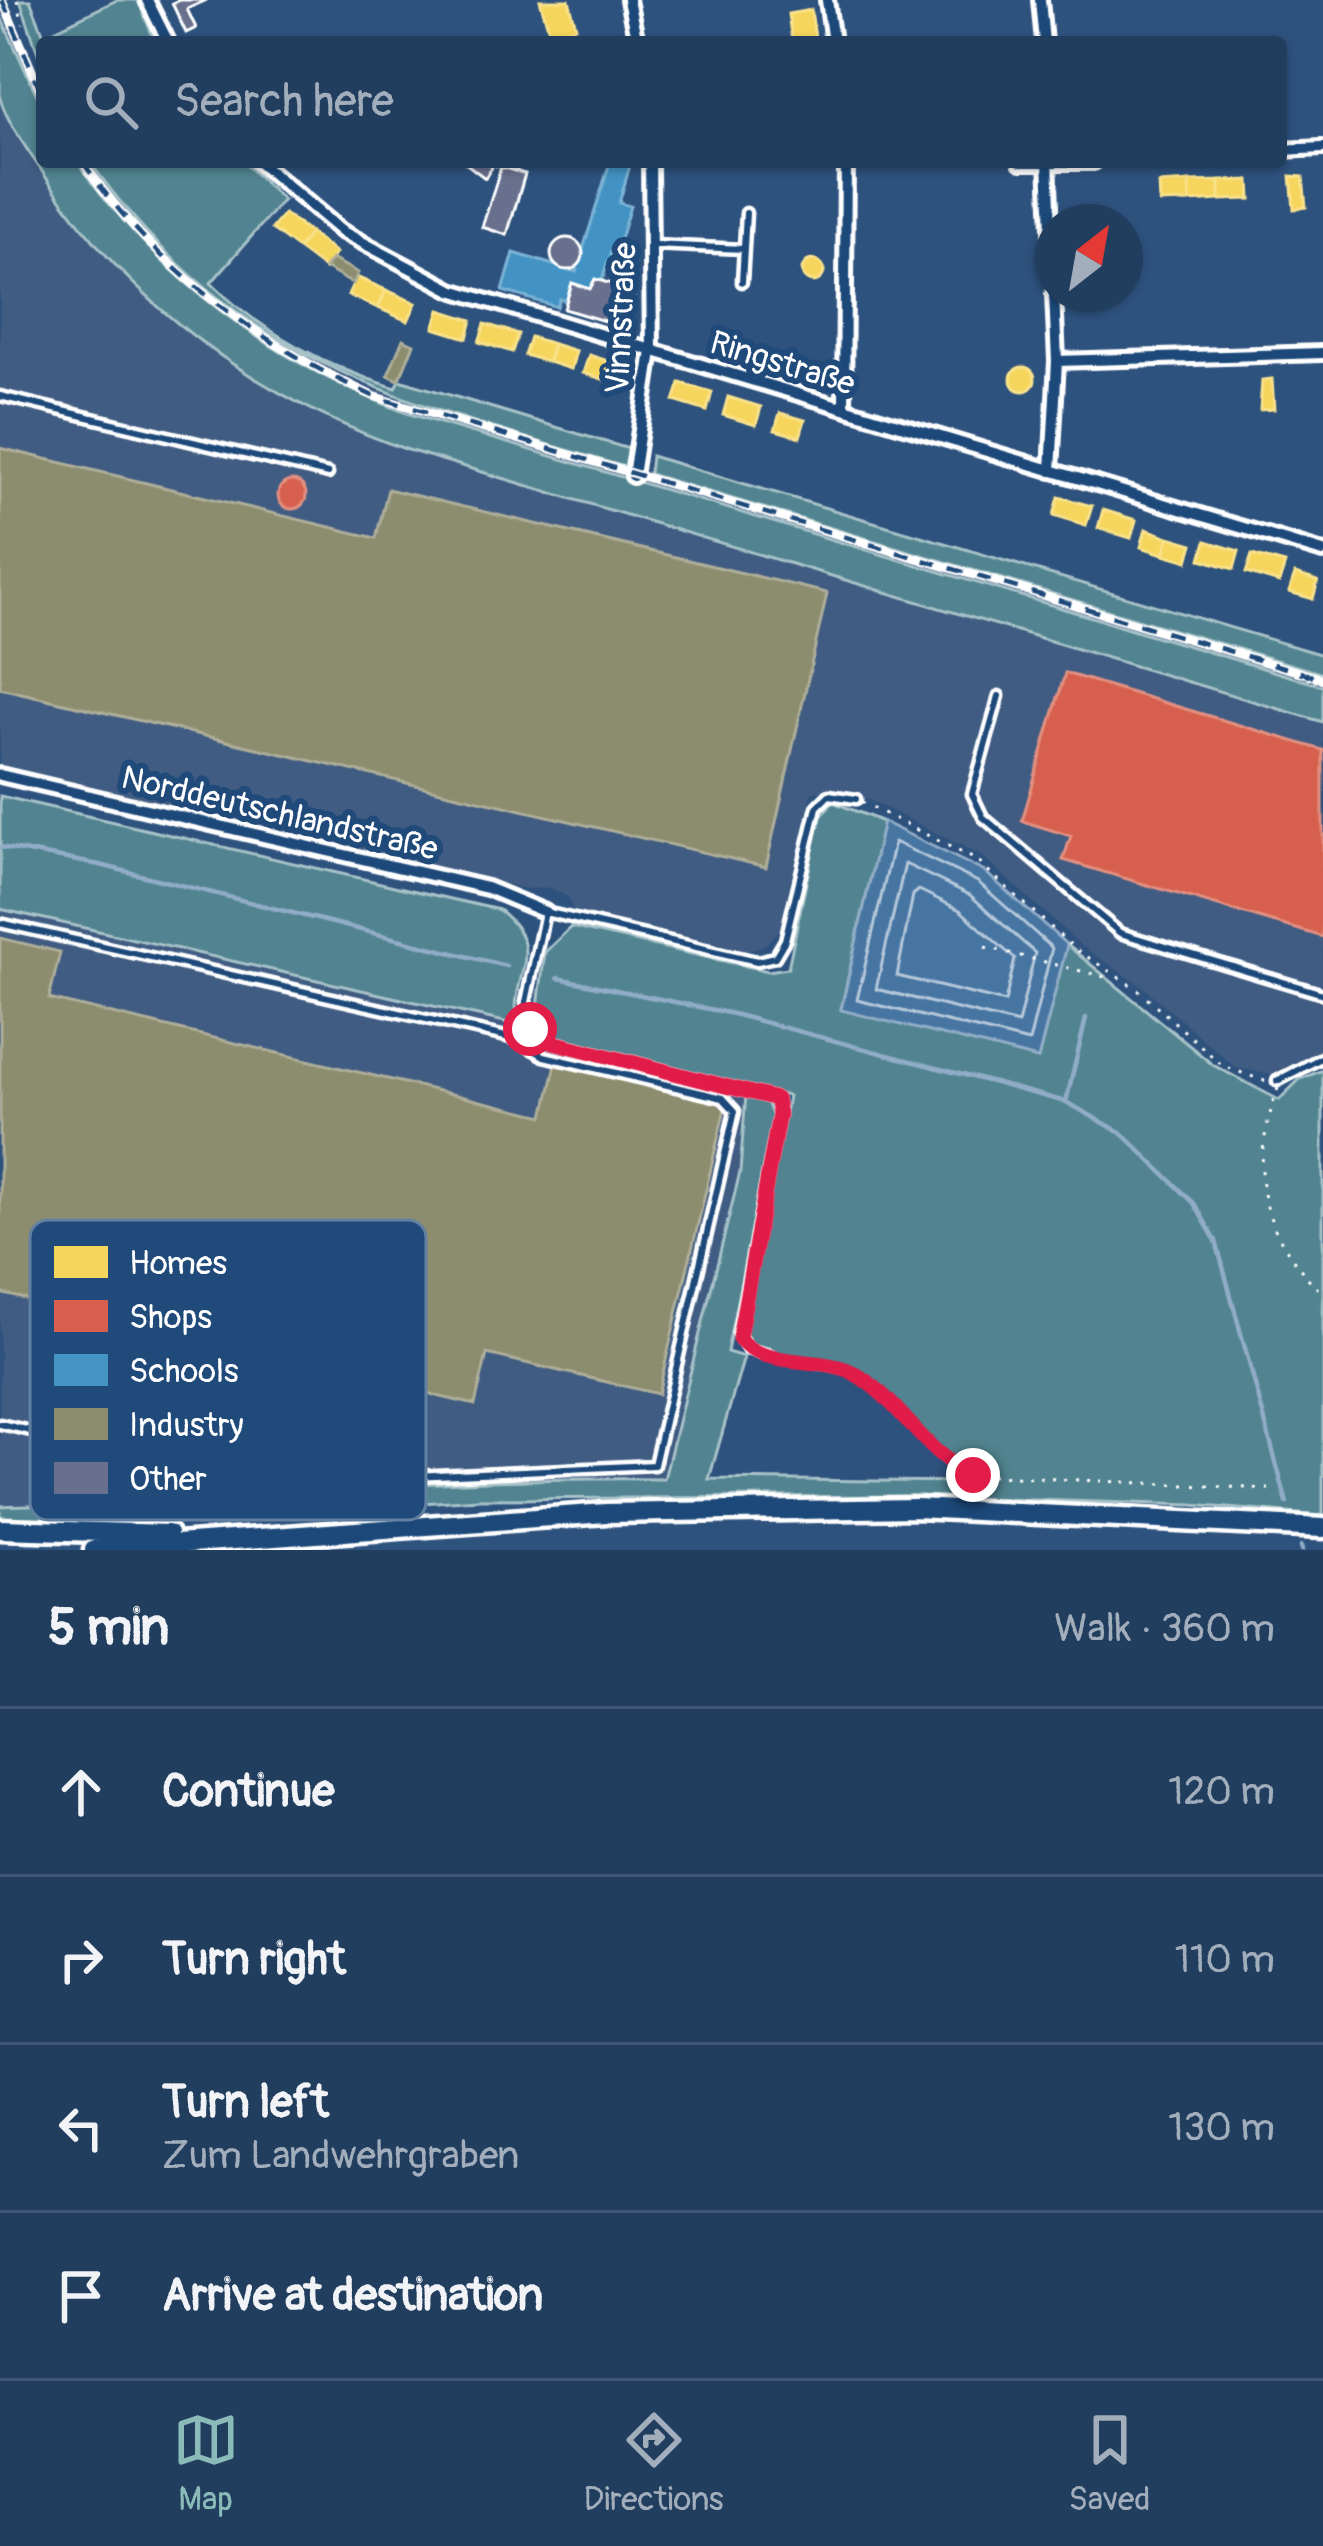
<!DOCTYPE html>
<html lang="en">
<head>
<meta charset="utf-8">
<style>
	body { margin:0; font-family:Pangolin,sans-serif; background:#2a4564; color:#f1f3f6 }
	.compass { position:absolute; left:1035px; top:204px; width:108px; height:108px; border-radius:50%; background:#223e5e; box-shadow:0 3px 9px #0004; rotate:31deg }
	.stop { position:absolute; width:36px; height:36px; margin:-27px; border:9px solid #e11d48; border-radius:50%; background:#fff }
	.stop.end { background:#e11d48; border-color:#fff; box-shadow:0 3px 12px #0008 }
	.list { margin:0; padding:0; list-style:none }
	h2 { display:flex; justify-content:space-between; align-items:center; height:156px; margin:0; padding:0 48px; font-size:51px }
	h2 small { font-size:39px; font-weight:400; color:#a2aebc }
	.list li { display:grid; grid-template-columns:78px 1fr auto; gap:36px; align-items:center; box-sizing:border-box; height:168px; padding:0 48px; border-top:3px solid #3f5773 }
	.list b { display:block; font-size:45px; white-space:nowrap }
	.list p { margin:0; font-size:39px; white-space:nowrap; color:#a2aebc }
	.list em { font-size:39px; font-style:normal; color:#a2aebc }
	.icon { flex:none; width:66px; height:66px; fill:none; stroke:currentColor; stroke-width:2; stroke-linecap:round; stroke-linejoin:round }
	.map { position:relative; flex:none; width:1323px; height:1550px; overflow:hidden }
	.search { position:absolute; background:#223e5e; box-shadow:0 3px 9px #0004; left:36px; right:36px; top:36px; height:132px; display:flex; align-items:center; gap:30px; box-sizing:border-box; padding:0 42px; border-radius:12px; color:#a2aebc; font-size:45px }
	.sheet { height:828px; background:#223e5e }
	nav { display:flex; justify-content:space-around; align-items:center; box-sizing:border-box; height:168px; border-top:3px solid #3f5773; background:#223e5e; font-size:33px; color:#a2aebc }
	nav a { display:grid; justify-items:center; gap:6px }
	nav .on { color:#8bbbb9 }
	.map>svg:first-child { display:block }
</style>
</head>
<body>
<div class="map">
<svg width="1323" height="1550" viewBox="0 0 1323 1550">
	<rect width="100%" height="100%" fill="#2e527e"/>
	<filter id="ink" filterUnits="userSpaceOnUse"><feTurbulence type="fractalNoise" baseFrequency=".00833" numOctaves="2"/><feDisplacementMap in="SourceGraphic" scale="24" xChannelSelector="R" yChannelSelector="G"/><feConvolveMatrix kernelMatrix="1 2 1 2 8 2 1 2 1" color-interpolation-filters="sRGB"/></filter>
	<g filter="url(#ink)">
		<path fill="#405b82" d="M0,97L55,192L141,293L235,368L305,409L408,450L1323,722V1054L1273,1075L1236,1068L1142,986L1084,948L982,856L848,789L812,792L780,929L764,945L746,951L574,914L568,897L551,888L527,889L0,765Z
			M77,162H90L125,210L219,301L286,347L369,388L1323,674V686L649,488L366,398L289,360L212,307L149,251Z
			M0,909L518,1025L545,1047L746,1094L740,1171L664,1479L405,1482L239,1498L0,1506Z"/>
		<path fill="#518490" stroke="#a8c2c8" stroke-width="3" d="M20,0H30L44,35L117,0H138L155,42H42V65Z
			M0,15L42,106V162H77C162,281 271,361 407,413L1323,686V722L408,450C257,398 129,306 41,170C27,149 7,122 0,98C0,73 0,40 0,15Z
			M90,162H243L283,200L211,283C259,331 331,369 396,388L400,380L629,449L625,467C401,400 235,365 90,162Z
			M651,456L1323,655V674L649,474Z
			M0,796L499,910C551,951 507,977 518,1025L0,909Z
			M833,802L883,822L841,1009L1038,1059L1067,945L1213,1065L1279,1100L1300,1079L1323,1070V1516L1192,1505L903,1496L478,1499L143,1523L0,1521V1506C222,1498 442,1476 664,1479L740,1172L746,1094L766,1100L773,1117L727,1352L744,1357L709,1479L961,1482L865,1383L848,1374L765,1358L766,1351L752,1346L745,1337L788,1096L552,1035L536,1022L545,952L571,927L768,971L788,968L820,818Z"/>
		<path fill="#4775a2" stroke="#91acc7" stroke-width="3" d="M883,822L985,872L1067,945L1038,1059L841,1010Z"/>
		<path fill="#f6d55c" stroke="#f9e28d" stroke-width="3" d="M540,0H569L576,27L550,34Z
			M811,10L815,38L792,41L788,14Z
			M1291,176L1303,177L1306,207L1294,209Z
			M1250,180L1251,199L1220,200V181Z
			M1220,181V200L1190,202L1189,182Z
			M1189,182L1190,202L1160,203L1159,184Z
			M284,214L310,233L298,249L272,229Z
			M310,233L336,253L325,269L298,249Z
			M802 271a11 11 0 1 1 22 0a11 11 0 1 1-22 0Z
			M356,277L386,290L378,308L348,295Z
			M386,290L416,303L408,321L378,308Z
			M440,310L472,320L467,338L434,328Z
			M485,324L518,334L512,352L479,342Z
			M530,337L553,344L548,362L524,355Z
			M553,344L576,351L571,369L548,362Z
			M589,355L621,365L616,383L583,373Z
			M1011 379a12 12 0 1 1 24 0a12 12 0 1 1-24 0Z
			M1272,379L1274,409L1260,410L1262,380Z
			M680,383L712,392L707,411L674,401Z
			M728,397L761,407L756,425L723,415Z
			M780,413L805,420L800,437L775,430Z
			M1059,497L1092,506L1086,525L1054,515Z
			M1103,510L1136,520L1131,538L1098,528Z
			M1146,529L1169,537L1164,554L1141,547Z
			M1169,537L1193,544L1188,561L1164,554Z
			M1206,541L1239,551L1234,569L1201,559Z
			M1252,555L1285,564L1279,583L1246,573Z
			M1295,574L1318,581L1313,599L1289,592Z"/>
		<path fill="#d6604d" stroke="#e29082" stroke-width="3" d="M278 495a14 14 0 1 1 28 0a14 14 0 1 1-28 0Z
			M1065,673L1323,750V937L1063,860L1071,836L1022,821Z"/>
		<path fill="#4393c3" stroke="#7bb3d5" stroke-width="3" d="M610,162H631L619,203L630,206L617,249L612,248L610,255L618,257L616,263L608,261L602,281L595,279L590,289L572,283L566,301L560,299L557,307L503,291L514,253L576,272Z"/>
		<path fill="#8c8c6e" stroke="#aeae9a" stroke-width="3" d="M332,259L358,273L353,284L325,268Z
			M403,339L414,344L399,380L388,375Z
			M0,448L376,538L388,489L827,593L766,867L0,688Z
			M0,938L60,952L49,999L544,1116L556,1064L726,1104L658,1394L487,1354L475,1405L0,1293Z"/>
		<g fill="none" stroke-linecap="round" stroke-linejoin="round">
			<path stroke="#b5c8da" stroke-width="3" d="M894,842L978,882L1052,948L1029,1042L857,1000Z
				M905,864L970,895L1035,953L1018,1024L876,989Z
				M919,890L960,910L1015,959L1005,1002L897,976L913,895Z"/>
			<path stroke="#91acc7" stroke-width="4.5" d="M0,847L100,865L506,966
				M558,978L733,1014L1066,1102L1122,1133L1194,1203L1216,1241L1287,1503
				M1066,1102L1086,1018
				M1301,1546L1302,1550"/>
		</g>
		<path fill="#69708d" stroke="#fff" stroke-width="3" d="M179,0H207L187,9L196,28L186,33L172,3Z
			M464,162H519L517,171L493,165L485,178Z
			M501,167L525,174L507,235L482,227Z
			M551 254a16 16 0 1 1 32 0a16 16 0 1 1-32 0Z
			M595,279L635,291L628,312L619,309L614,324L564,309L572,283L590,289Z"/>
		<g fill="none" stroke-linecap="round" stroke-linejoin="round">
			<defs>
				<path id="service" d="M652,245L744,249
					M742,282L746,213
					M0,396L328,474
					M999,696L972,794L983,817L1120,933L1323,994
					M0,923L515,1039L544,1056L723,1098L735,1111L654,1465L260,1483L0,1424
					M1277,1081L1323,1057
					M770,1355L747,1349L738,1333L779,1114L776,1099L545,1040L530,1029L526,1002L545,912L757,961L775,957L785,940L817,807L829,795L856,799"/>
				<path id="minor" d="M147,0L168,42
					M628,0L637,42
					M827,0L833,42
					M1040,0L1044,42
					M1281,150L1323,148
					M259,162L341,231L452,290L1323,552
					M1021,162H1094
					M1048,162L1053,273
					M1057,361L1323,353
					M844,408L846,162
					M1051,471L1057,361L1054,294
					M633,476L652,351L650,162
					M0,775L487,888L545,912"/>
				<path id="trunk" d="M0,1529L168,1534
					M94,1550L606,1513L916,1508L1323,1528"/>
			</defs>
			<use href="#service" stroke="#fff" stroke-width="15"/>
			<use href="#minor" stroke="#fff" stroke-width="20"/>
			<use href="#trunk" stroke="#fff" stroke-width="27"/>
			<path stroke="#fff" stroke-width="3" stroke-dasharray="3 9" stroke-linecap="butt" d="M17,0L23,24
				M862,802L976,860L1075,949L1140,991L1223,1066L1270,1083
				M985,947L1105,977
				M1278,1088C1249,1173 1257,1228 1323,1294
				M779,1356C848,1364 875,1383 922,1434C938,1450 951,1467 973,1475L1269,1489"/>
			<use href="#service" stroke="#1f4a7a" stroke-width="6"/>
			<use href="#minor" stroke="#1f4a7a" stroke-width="10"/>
			<use href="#trunk" stroke="#1f4a7a" stroke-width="18"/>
			<defs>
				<path id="rail" d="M2,0L42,94
					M83,162C155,269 258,343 373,396L1323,679"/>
			</defs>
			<use href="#rail" stroke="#fff" stroke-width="9"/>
			<use href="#rail" stroke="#1f4a7a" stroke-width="4.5" stroke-dasharray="14" stroke-linecap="butt"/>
		</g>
	</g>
	<g fill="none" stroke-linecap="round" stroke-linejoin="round" filter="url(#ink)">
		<path stroke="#e11d48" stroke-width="15" d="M530,1029L545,1040L776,1099L779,1114L739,1338C758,1368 821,1356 852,1372C899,1397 924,1456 973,1475"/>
	</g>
	<g text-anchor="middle" stroke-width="12" stroke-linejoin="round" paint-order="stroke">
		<g font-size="33" fill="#fff" stroke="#1f4a7a">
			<text transform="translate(620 318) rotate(-87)" y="12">Vinnstraße</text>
			<text transform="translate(783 362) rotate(17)" y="12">Ringstraße</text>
			<text transform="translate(280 812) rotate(13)" y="12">Norddeutschlandstraße</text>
		</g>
	</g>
	<rect x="30" y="1220" width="396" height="300" rx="18" fill="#1f4a7a" stroke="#6280a2" stroke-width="3"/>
	<rect x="54" y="1246" width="54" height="32" fill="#f6d55c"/>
	<rect x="54" y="1300" width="54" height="32" fill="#d6604d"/>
	<rect x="54" y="1354" width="54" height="32" fill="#4393c3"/>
	<rect x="54" y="1408" width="54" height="32" fill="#8c8c6e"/>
	<rect x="54" y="1462" width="54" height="32" fill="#69708d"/>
	<g font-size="33" fill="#fff">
		<text x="129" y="1274">Homes</text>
		<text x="129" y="1328">Shops</text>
		<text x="129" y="1382">Schools</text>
		<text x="129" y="1436">Industry</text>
		<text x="129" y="1490">Other</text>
	</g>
</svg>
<svg class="compass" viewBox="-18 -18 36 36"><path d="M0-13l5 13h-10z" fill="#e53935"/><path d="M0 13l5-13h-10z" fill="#a2aebc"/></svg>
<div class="stop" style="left:530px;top:1029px"></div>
<div class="stop end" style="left:973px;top:1475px"></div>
<div class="search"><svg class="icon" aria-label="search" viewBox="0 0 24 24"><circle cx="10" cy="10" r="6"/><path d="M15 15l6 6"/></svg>Search here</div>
</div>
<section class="sheet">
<h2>5 min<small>Walk · 360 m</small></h2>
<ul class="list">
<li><svg class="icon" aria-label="ahead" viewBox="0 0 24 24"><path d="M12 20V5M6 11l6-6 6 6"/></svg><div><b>Continue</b></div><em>120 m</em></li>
<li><svg class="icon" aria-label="right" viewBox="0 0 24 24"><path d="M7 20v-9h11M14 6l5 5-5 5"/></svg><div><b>Turn right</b></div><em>110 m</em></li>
<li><svg class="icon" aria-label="left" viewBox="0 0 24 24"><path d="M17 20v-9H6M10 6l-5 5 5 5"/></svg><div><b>Turn left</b><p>Zum Landwehrgraben</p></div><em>130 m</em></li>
<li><svg class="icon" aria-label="arrive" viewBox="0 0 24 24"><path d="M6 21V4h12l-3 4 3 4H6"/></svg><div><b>Arrive at destination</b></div></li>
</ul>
</section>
<nav>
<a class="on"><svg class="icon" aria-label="map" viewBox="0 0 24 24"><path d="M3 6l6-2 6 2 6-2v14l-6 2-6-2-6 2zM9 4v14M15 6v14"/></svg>Map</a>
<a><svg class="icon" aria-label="directions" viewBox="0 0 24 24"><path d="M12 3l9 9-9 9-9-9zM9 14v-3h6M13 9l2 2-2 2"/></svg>Directions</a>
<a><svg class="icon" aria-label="saved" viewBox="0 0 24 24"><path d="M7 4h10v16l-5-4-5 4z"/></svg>Saved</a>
</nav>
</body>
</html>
